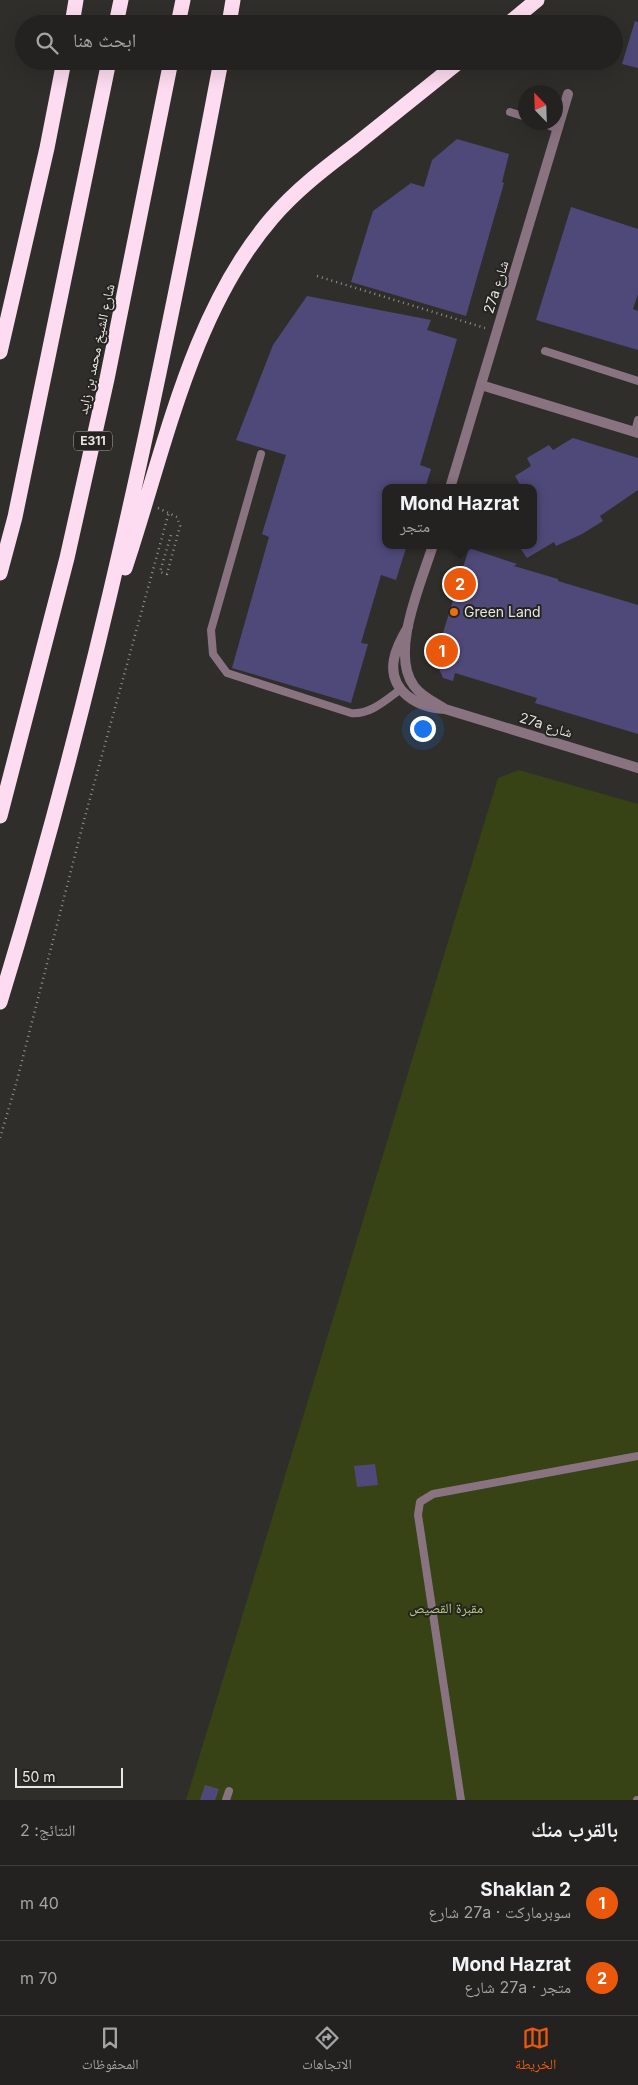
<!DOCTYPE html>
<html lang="ar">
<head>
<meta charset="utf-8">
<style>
	body { margin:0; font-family:Inter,"Noto Naskh Arabic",sans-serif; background:#2b2a29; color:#f1f3f6; direction:rtl }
	.compass { position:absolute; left:518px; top:85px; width:45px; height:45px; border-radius:50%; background:#232220; box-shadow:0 5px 20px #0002; rotate:337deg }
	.scale { position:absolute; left:15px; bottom:12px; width:108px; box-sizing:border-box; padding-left:5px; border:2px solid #e8e7e4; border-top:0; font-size:14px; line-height:18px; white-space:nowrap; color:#e8e7e4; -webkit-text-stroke:4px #262420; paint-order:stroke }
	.you { position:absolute; left:422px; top:728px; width:18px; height:18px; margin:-12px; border:4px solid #fff; border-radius:50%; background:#1a73e8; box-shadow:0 0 0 8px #1a73e833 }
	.badge { display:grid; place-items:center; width:32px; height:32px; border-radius:50%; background:#ea580c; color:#fff; font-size:16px; font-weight:700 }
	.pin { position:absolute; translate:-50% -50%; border:2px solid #fff; box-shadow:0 1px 5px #0006 }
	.popup { position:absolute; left:382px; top:484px; width:155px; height:65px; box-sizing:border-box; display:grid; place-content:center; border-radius:10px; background:#232220; filter:drop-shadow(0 1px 4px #0005); font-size:16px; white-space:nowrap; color:#a3a4a5 }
	.popup b { font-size:19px; color:#f1f3f6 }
	.popup::after { content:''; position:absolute; left:50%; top:100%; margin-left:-10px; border:10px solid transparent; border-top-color:#232220 }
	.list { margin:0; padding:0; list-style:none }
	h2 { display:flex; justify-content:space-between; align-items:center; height:65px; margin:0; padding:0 20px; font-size:21px }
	h2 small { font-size:16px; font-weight:400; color:#a3a4a5 }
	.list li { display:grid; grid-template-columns:32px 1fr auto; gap:15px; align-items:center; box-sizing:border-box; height:75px; padding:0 20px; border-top:1px solid #403f3e }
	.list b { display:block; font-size:19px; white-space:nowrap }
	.list p { margin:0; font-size:16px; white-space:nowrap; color:#a3a4a5 }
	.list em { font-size:16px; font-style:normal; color:#a3a4a5 }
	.icon { flex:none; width:28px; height:28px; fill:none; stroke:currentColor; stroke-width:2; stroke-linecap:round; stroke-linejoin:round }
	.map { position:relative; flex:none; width:638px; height:1800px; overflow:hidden; direction:ltr }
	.search { position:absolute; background:#232220; box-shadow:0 5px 20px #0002; left:15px; right:15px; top:15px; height:55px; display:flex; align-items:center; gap:12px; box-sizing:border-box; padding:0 18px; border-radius:28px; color:#a3a4a5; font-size:19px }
	.sheet { height:215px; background:#232220 }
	nav { display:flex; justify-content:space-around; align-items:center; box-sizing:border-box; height:70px; border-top:1px solid #403f3e; background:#232220; font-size:14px; color:#a3a4a5 }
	nav a { display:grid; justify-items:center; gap:2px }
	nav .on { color:#ea580c }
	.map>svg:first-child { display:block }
</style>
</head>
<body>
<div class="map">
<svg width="638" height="1800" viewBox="0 0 638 1800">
	<rect width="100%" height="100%" fill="#2f2e2a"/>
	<path fill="#374314" d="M519,770L638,804V1800H186L498,778Z"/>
	<path fill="#4f4979" d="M635,21L638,22V68L622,64Z
		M457,139L509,154L502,182L504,183L466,316L351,282L373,211L411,183L424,187L432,160Z
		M571,207L638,229V294L633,309L638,311V350L536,320Z
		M307,296L431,320L427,330L457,339L420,465L431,469L425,488H386V545H407L396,580L381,575L361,643L368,644L351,703L232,668L269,537L262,534L286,455L236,440L273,345Z
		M573,438L638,458V490L600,516L603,521L582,534L556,546L554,542L527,558L518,545H534V488H522L515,476L531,466L527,458L549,445L553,450Z
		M469,548L517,564L514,566L558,579V581L638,605V734L535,703L537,698L455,673L453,681L443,678L435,659Z
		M375,1464L378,1485L357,1487L354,1466Z
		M205,1785L219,1789L215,1800H200Z"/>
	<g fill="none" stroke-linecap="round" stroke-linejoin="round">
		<path stroke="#92918e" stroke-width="2.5" stroke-dasharray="1 4" stroke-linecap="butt" d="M317,276L485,328
			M158,508L177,517L180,526L167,574L160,572L171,535
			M0,1138L16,1084L83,824L169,512"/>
		<path stroke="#8a7381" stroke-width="8" d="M510,112L526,117
			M540,122L558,129
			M545,351L638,381
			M635,432L638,420
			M261,454L211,630L213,654L227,673L351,713C370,715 386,700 401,689
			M226,1800L229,1791
			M461,1800L418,1515L420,1502L433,1494L638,1456
			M637,1800H638"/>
		<path stroke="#8a7381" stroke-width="10" d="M481,385L638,433
			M450,488L568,94
			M433,545C422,581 389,653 414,686C421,696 434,702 445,709
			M408,627C402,637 396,648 394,659C388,691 418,708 445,709L638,768"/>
		<path stroke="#fddbf0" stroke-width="15" d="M72,24L76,0
			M116,24L121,0
			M178,24L183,0
			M229,24L233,0
			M508,24L537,0
			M0,352L47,148L64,61
			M125,568C164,452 191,312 272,218C296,190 325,168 354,146C389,118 425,89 460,61
			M0,573L15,517L109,61
			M0,816L67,558L107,379L171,61
			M0,1002C95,694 161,378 221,61"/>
	</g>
	<circle fill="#e8710a" stroke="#262420" stroke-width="2" cx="454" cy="612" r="5"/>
	<g text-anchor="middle" stroke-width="4" stroke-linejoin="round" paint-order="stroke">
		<rect fill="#262420" stroke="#aeaca9" stroke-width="1" x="74" y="431.5" width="38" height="19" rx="4"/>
		<g font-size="12" font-weight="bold" fill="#e8e7e4">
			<text x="93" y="445">E311</text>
		</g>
		<g font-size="14" fill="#e8e7e4" stroke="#262420">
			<text transform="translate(496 287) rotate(-73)" y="5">27a شارع</text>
			<text transform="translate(96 349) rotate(-78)" y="5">شارع الشيخ محمد بن زايد</text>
			<text transform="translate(546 725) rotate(17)" y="5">27a شارع</text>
		</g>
		<g font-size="14" fill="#e8e7e4" stroke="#262420" text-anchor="start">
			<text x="464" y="617">Green Land</text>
		</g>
		<g font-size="14" fill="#b7cd7d" stroke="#262420">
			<text x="446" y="1613">مقبرة القصيص</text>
		</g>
	</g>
</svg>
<svg class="compass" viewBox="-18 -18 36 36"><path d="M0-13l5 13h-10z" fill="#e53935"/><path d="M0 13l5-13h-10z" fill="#a3a4a5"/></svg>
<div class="scale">50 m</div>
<div class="you"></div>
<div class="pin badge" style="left:442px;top:651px">1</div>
<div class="pin badge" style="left:460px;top:584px">2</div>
<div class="popup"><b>Mond Hazrat</b>متجر</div>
<div class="search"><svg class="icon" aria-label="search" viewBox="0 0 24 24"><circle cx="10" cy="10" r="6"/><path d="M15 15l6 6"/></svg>ابحث هنا</div>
</div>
<section class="sheet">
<h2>بالقرب منك<small>النتائج: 2</small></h2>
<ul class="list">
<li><span class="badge">1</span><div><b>Shaklan 2</b><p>سوبرماركت · 27a شارع</p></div><em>40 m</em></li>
<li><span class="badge">2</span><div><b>Mond Hazrat</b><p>متجر · 27a شارع</p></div><em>70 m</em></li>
</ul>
</section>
<nav>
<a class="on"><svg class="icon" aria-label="map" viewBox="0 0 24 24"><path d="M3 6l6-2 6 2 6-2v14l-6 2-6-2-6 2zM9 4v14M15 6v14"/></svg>الخريطة</a>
<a><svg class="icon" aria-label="directions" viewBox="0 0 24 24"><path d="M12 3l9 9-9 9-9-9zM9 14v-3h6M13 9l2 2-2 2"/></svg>الاتجاهات</a>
<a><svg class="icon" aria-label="saved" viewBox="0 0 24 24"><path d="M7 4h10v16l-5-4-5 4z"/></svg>المحفوظات</a>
</nav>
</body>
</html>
